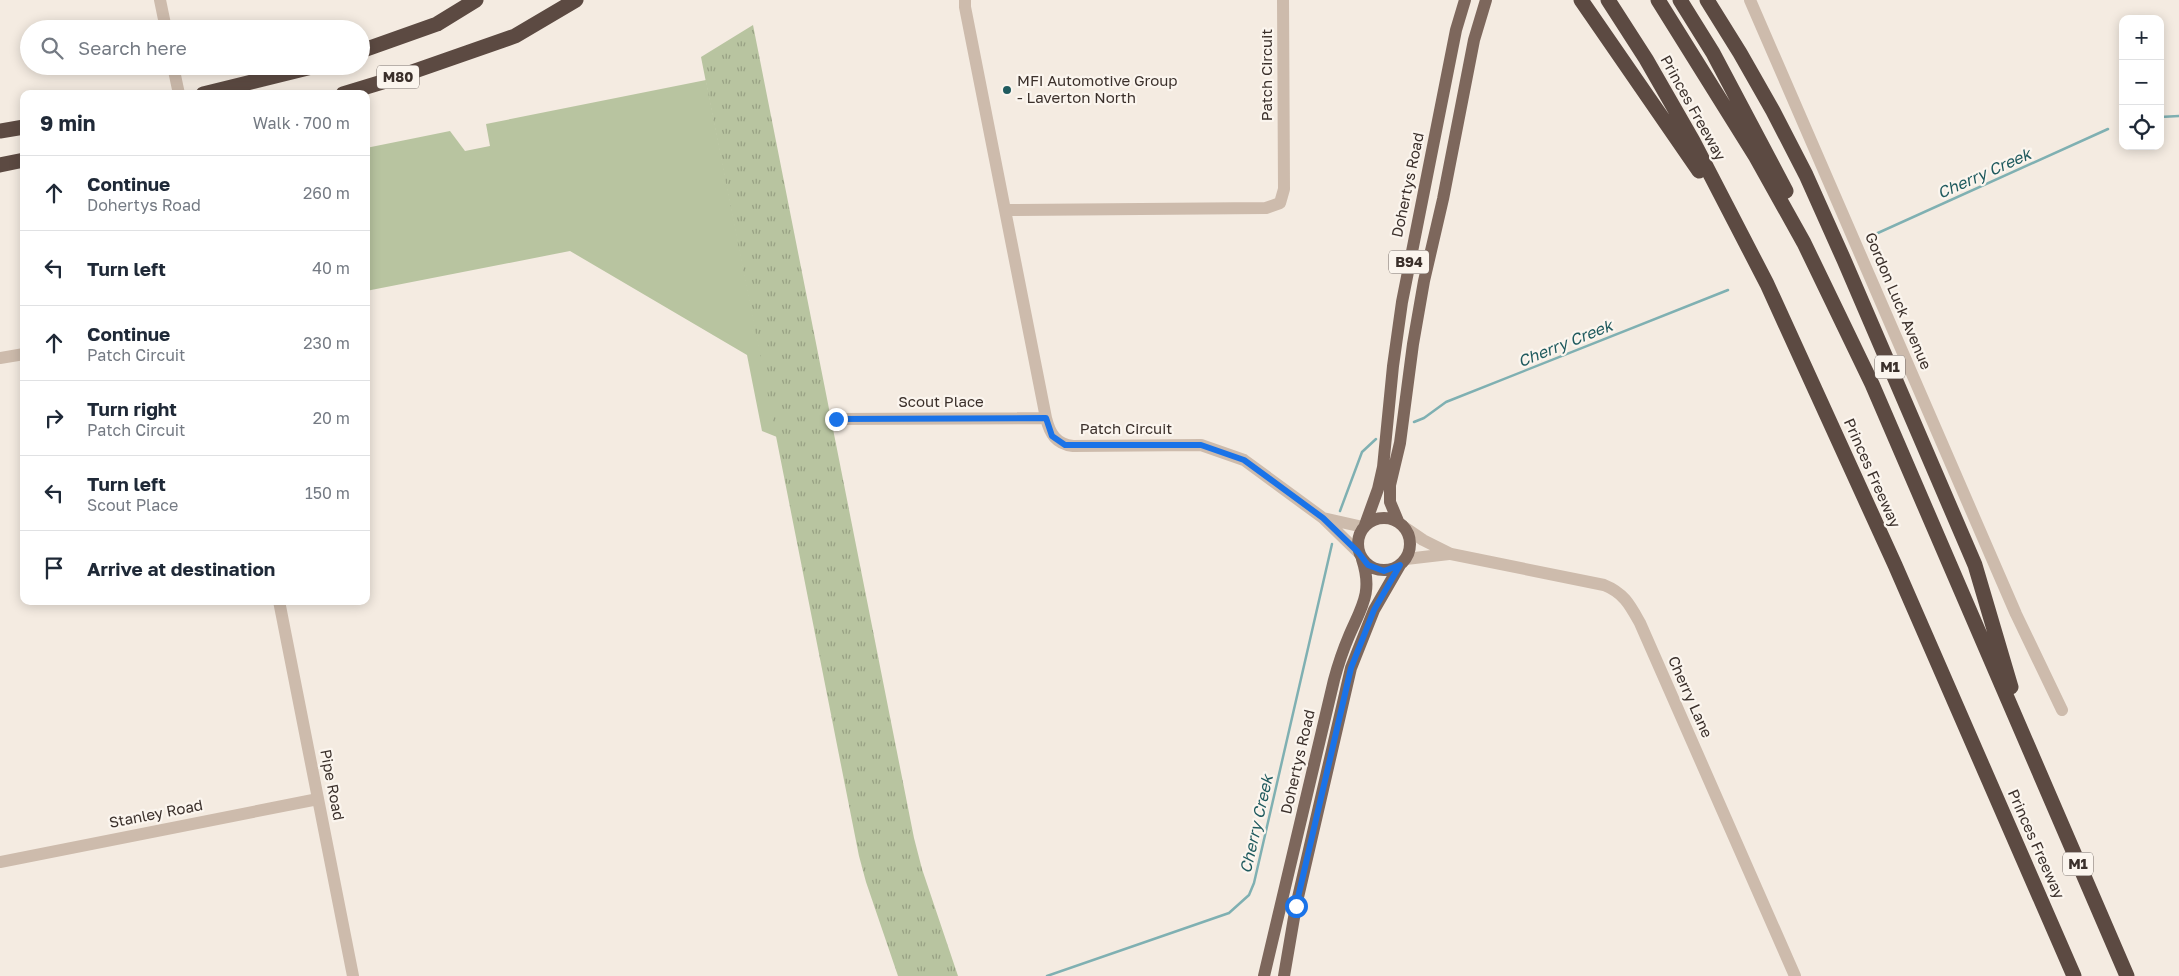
<!DOCTYPE html>
<html lang="en">
<head>
<meta charset="utf-8">
<style>
	body { margin:0; font-family:"Golos Text",sans-serif; background:#f2f2f3; color:#1f2937 }
	.controls { position:absolute; right:15px; top:15px; display:grid; overflow:hidden; border-radius:10px; box-shadow:0 2px 12px #0003 }
	.controls button { width:45px; height:45px; display:grid; place-items:center; padding:0; border:0; border-bottom:1px solid #e0e1e3; background:#fff; color:#1f2937; font:25px sans-serif }
	.stop { position:absolute; width:15px; height:15px; margin:-11px; border:4px solid #1a73e8; border-radius:50%; background:#fff }
	.stop.end { background:#1a73e8; border-color:#fff; box-shadow:0 1px 5px #0008 }
	.list { margin:0; padding:0; list-style:none }
	h2 { display:flex; justify-content:space-between; align-items:center; height:65px; margin:0; padding:0 20px; font-size:21px }
	h2 small { font-size:16px; font-weight:400; color:#747a83 }
	.list li { display:grid; grid-template-columns:32px 1fr auto; gap:15px; align-items:center; box-sizing:border-box; height:75px; padding:0 20px; border-top:1px solid #e0e1e3 }
	.list b { display:block; font-size:19px; white-space:nowrap }
	.list p { margin:0; font-size:16px; white-space:nowrap; color:#747a83 }
	.list em { font-size:16px; font-style:normal; color:#747a83 }
	.icon { flex:none; width:28px; height:28px; fill:none; stroke:currentColor; stroke-width:2; stroke-linecap:round; stroke-linejoin:round }
	.map { position:relative; flex:none; width:2179px; height:976px; overflow:hidden }
	.search { position:absolute; background:#fff; box-shadow:0 2px 12px #0003; left:20px; top:20px; width:350px; height:55px; display:flex; align-items:center; gap:12px; box-sizing:border-box; padding:0 18px; border-radius:28px; color:#747a83; font-size:19px }
	.panel { position:absolute; background:#fff; box-shadow:0 2px 12px #0003; left:20px; top:90px; width:350px; height:515px; border-radius:10px }
	.map>svg:first-child { display:block }
</style>
</head>
<body>
<div class="map">
<svg width="2179" height="976" viewBox="0 0 2179 976">
	<defs>
		<pattern id="park-tufts" width="24" height="20" patternUnits="userSpaceOnUse" patternTransform="scale(1.25)"><rect width="24" height="20" fill="#b8c4a0"/><path d="M3 7l-1-3M5 7V3M7 7l1-3M15 17l-1-3M17 17v-4M19 17l1-3" fill="none" stroke="#97a083"/></pattern>
	</defs>
	<rect width="100%" height="100%" fill="#f4ebe1"/>
	<path fill="#b8c4a0" d="M706,80L777,437L762,431L747,355L570,251L366,291V148L450,131L465,151L490,146L486,124Z"/>
	<path fill="url(#park-tufts)" d="M753,25L914,838L922,869L958,976H898L866,882L859,856L701,57Z"/>
	<g fill="none" stroke-linecap="round" stroke-linejoin="round">
		<path stroke="#7fb0b2" stroke-width="2.5" d="M2160,117L2179,116
			M1869,237L2108,129
			M1414,422L1424,418L1446,402L1728,290
			M1340,511L1362,452L1376,439
			M1047,976L1229,913L1249,895L1254,883L1332,544"/>
		<path stroke="#cdbbac" stroke-width="12" d="M160,0L166,29
			M965,0V7L1046,418C1050,434 1056,444 1073,446L1201,445L1244,460L1323,518L1358,552
			M1750,0L2016,614L2062,710
			M173,66L179,94
			M1005,210L1266,208L1280,203L1284,189L1283,0
			M0,358L24,354
			M836,419L1046,418
			M1323,518L1363,527
			M1404,527L1423,540L1451,554L1604,585C1624,593 1630,605 1640,623L1795,976
			M1406,559L1449,554
			M279,601L353,976
			M0,862L318,799"/>
		<path stroke="#7d675c" stroke-width="12" d="M1358 544a26 26 0 1 1 52 0a26 26 0 1 1-52 0Z
			M1398,521L1390,502V485L1400,443L1413,344L1424,281L1443,199L1474,40L1486,0
			M1365,525L1378,489L1383,467L1393,366L1402,302L1456,30L1465,0
			M1264,976L1334,680C1338,665 1343,650 1349,636C1362,606 1373,592 1362,559
			M1284,976L1296,906L1351,668L1374,610L1400,565"/>
		<path stroke="#5c4a42" stroke-width="15" d="M1581,0L1699,171
			M1608,0L1646,59L1693,141L1767,284L1895,565L2074,976
			M1658,0L1756,157L1804,243L1872,384L2127,976
			M1680,0L1713,53L1786,191
			M1707,0L1740,53L1773,111L1806,175L1844,260L1975,565L2011,687
			M361,51L437,24L476,0
			M203,94L316,66
			M343,94L389,80L515,36L576,0
			M0,131L24,127
			M0,165L24,160"/>
	</g>
	<g fill="none" stroke-linecap="round" stroke-linejoin="round">
		<path stroke="#1a73e8" stroke-width="6" d="M836,419L1046,418L1052,436L1065,445H1201L1244,460L1323,518L1358,552L1368,565L1384,571L1400,565L1374,610L1351,668L1296,906"/>
	</g>
	<circle fill="#1f5a5e" stroke="#fbf5ee" stroke-width="2" cx="1007" cy="90" r="5"/>
	<g text-anchor="middle" stroke-width="4.5" stroke-linejoin="round" paint-order="stroke">
		<g fill="#fbf5ee" stroke="#756b66" stroke-width="1">
			<rect x="377" y="65.5" width="42" height="23" rx="4"/>
			<rect x="1389" y="250.5" width="40" height="23" rx="4"/>
			<rect x="1875" y="355.5" width="30" height="23" rx="4"/>
			<rect x="2063" y="852.5" width="30" height="23" rx="4"/>
		</g>
		<g font-size="14" font-weight="bold" fill="#3b302b">
			<text x="398" y="82">M80</text>
			<text x="1409" y="267">B94</text>
			<text x="1890" y="372">M1</text>
			<text x="2078" y="869">M1</text>
		</g>
		<g font-size="15" fill="#3b302b" stroke="#fbf5ee">
			<text transform="translate(1267 75) rotate(-90)" y="5">Patch Circuit</text>
			<text transform="translate(1693 108) rotate(61)" y="5">Princes Freeway</text>
			<text transform="translate(1408 185) rotate(-78)" y="5">Dohertys Road</text>
			<text transform="translate(1898 301) rotate(67)" y="5">Gordon Luck Avenue</text>
			<text x="941" y="407">Scout Place</text>
			<text x="1126" y="434">Patch Circuit</text>
			<text transform="translate(1872 473) rotate(66)" y="5">Princes Freeway</text>
			<text transform="translate(1690 697) rotate(66)" y="5">Cherry Lane</text>
			<text transform="translate(1298 762) rotate(-77)" y="5">Dohertys Road</text>
			<text transform="translate(332 785) rotate(79)" y="5">Pipe Road</text>
			<text transform="translate(156 814) rotate(-11)" y="5">Stanley Road</text>
			<text transform="translate(2036 844) rotate(66)" y="5">Princes Freeway</text>
		</g>
		<g font-size="15" fill="#3b302b" stroke="#fbf5ee" text-anchor="start">
			<text x="1017" y="86">MFI Automotive Group<tspan x="1017" dy="17">- Laverton North</tspan></text>
		</g>
		<g font-size="16" font-style="italic" fill="#1f5a5e" stroke="#fbf5ee">
			<text transform="translate(1984 173) rotate(-24)" y="6">Cherry Creek</text>
			<text transform="translate(1565 343) rotate(-22)" y="6">Cherry Creek</text>
			<text transform="translate(1256 824) rotate(-77)" y="6">Cherry Creek</text>
		</g>
	</g>
</svg>
<div class="controls">
<button>+</button>
<button>−</button>
<button><svg class="icon" aria-label="locate" viewBox="0 0 24 24"><circle cx="12" cy="12" r="6"/><path d="M12 2v4M12 18v4M2 12h4M18 12h4"/></svg></button>
</div>
<div class="stop" style="left:1296px;top:906px"></div>
<div class="stop end" style="left:836px;top:419px"></div>
<div class="search"><svg class="icon" aria-label="search" viewBox="0 0 24 24"><circle cx="10" cy="10" r="6"/><path d="M15 15l6 6"/></svg>Search here</div>
<section class="panel">
<h2>9 min<small>Walk · 700 m</small></h2>
<ul class="list">
<li><svg class="icon" aria-label="ahead" viewBox="0 0 24 24"><path d="M12 20V5M6 11l6-6 6 6"/></svg><div><b>Continue</b><p>Dohertys Road</p></div><em>260 m</em></li>
<li><svg class="icon" aria-label="left" viewBox="0 0 24 24"><path d="M17 20v-9H6M10 6l-5 5 5 5"/></svg><div><b>Turn left</b></div><em>40 m</em></li>
<li><svg class="icon" aria-label="ahead" viewBox="0 0 24 24"><path d="M12 20V5M6 11l6-6 6 6"/></svg><div><b>Continue</b><p>Patch Circuit</p></div><em>230 m</em></li>
<li><svg class="icon" aria-label="right" viewBox="0 0 24 24"><path d="M7 20v-9h11M14 6l5 5-5 5"/></svg><div><b>Turn right</b><p>Patch Circuit</p></div><em>20 m</em></li>
<li><svg class="icon" aria-label="left" viewBox="0 0 24 24"><path d="M17 20v-9H6M10 6l-5 5 5 5"/></svg><div><b>Turn left</b><p>Scout Place</p></div><em>150 m</em></li>
<li><svg class="icon" aria-label="arrive" viewBox="0 0 24 24"><path d="M6 21V4h12l-3 4 3 4H6"/></svg><div><b>Arrive at destination</b></div></li>
</ul>
</section>
</div>
</body>
</html>
